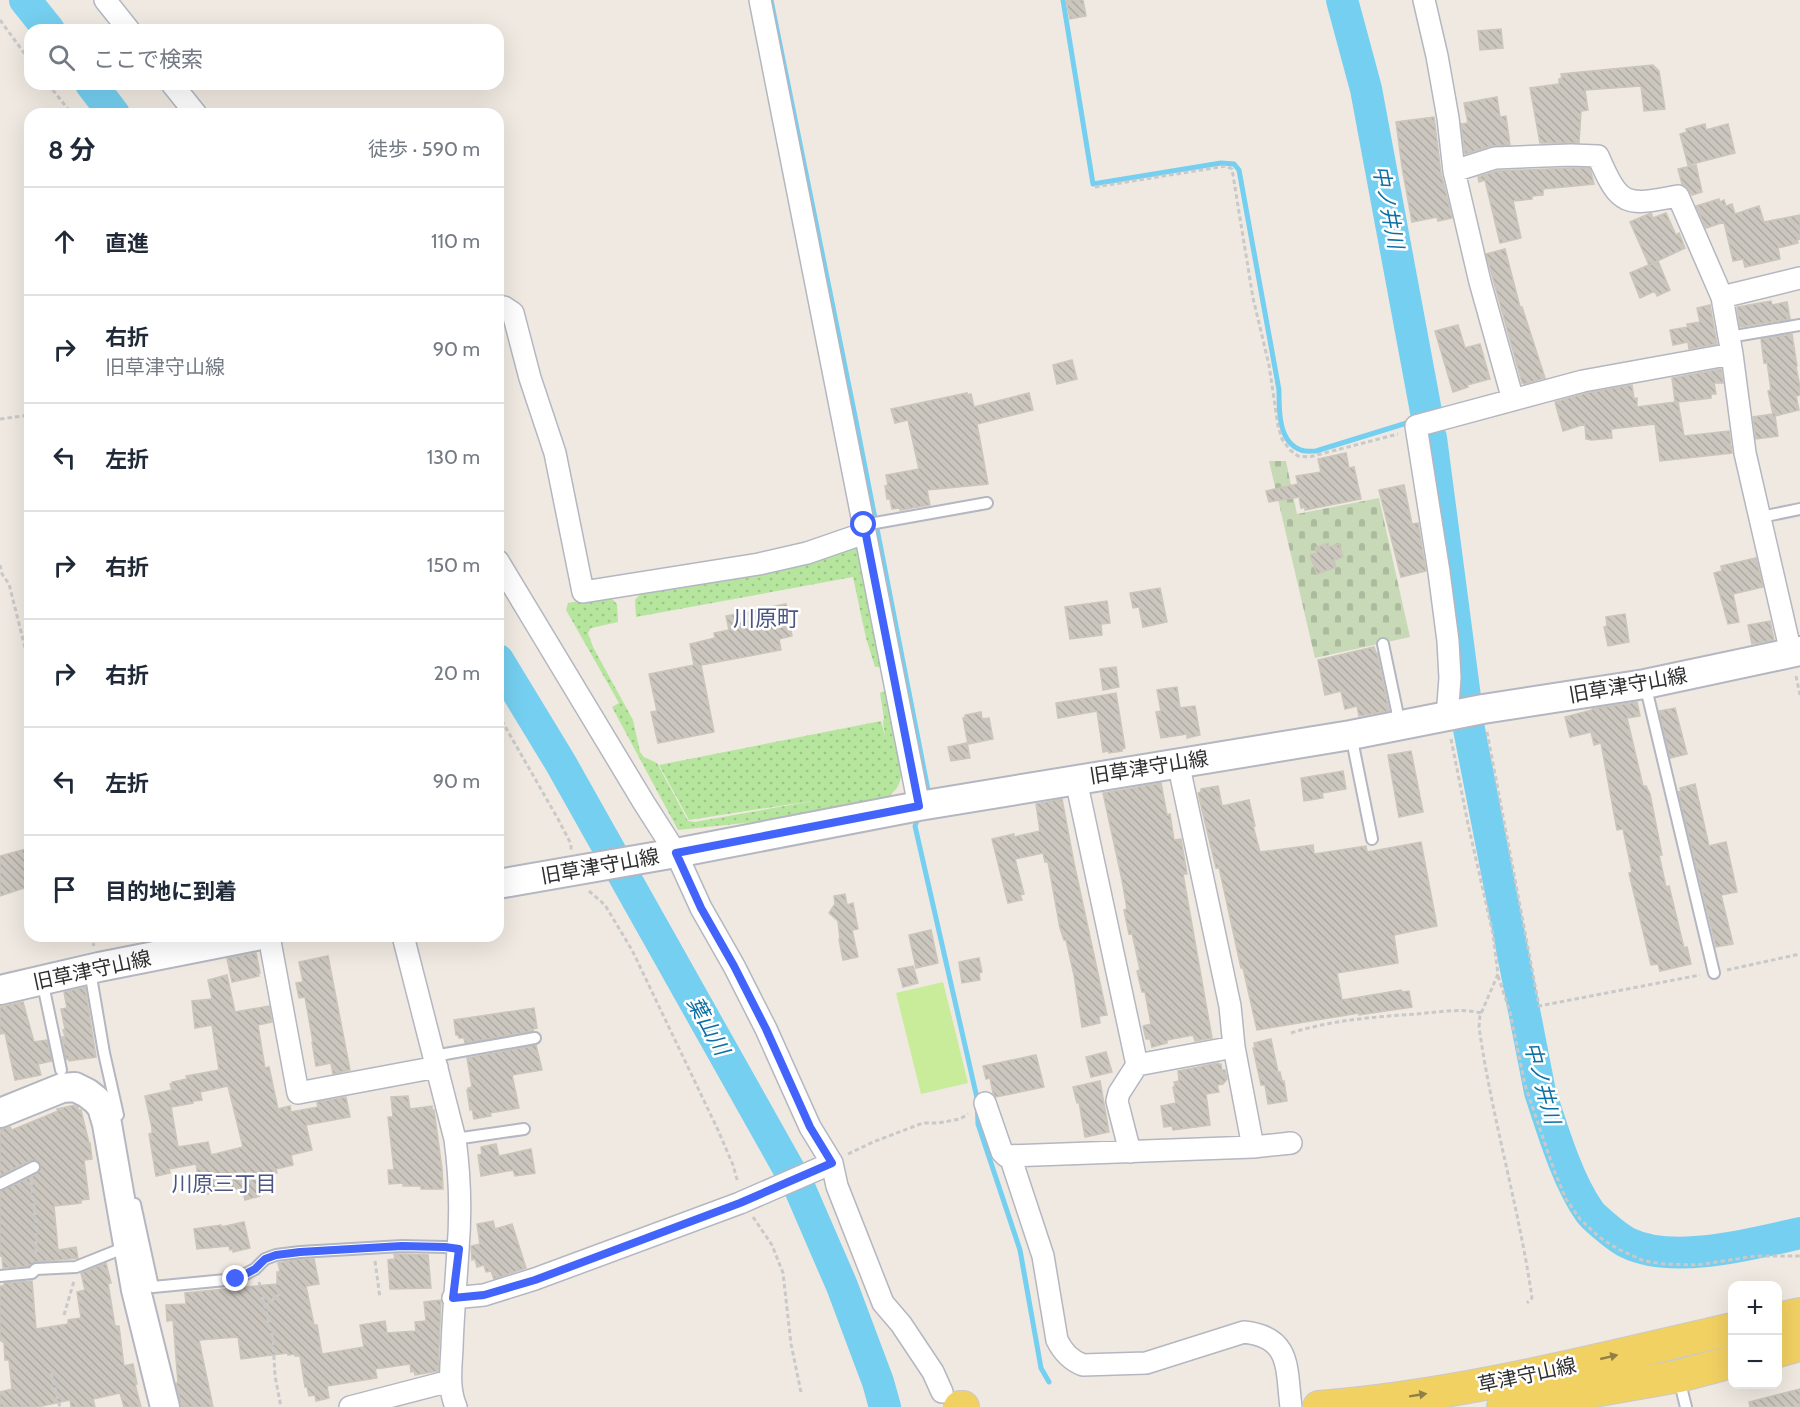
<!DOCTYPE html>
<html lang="ja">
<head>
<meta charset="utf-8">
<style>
	body { margin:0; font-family:Cabin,"Noto Sans JP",sans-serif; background:#f6f6f7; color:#1f2937 }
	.controls { position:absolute; right:18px; bottom:18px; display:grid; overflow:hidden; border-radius:12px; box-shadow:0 6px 24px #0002 }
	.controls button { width:54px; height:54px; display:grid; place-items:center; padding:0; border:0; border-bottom:2px solid #e0e1e3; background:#fff; color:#1f2937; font:30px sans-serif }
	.stop { position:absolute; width:18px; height:18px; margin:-14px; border:4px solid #4264fb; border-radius:50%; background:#fff }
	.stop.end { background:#4264fb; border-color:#fff; box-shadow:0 2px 6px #0008 }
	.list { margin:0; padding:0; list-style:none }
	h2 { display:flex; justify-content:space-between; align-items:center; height:78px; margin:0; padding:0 24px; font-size:26px }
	h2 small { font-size:20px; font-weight:400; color:#747a83 }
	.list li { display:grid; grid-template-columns:39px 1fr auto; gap:18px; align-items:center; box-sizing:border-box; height:108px; padding:0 24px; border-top:2px solid #e0e1e3 }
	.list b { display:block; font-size:22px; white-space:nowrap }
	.list p { margin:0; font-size:20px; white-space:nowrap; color:#747a83 }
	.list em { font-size:20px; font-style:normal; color:#747a83 }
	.icon { flex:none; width:33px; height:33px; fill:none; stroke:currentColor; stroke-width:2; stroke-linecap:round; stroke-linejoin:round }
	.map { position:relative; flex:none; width:1800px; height:1407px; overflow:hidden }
	.search { position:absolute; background:#fff; box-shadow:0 6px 24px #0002; left:24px; top:24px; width:480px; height:66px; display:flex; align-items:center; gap:15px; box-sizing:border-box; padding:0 21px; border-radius:18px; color:#747a83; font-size:22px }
	.panel { position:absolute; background:#fff; box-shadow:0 6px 24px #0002; left:24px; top:108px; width:480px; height:834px; border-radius:18px }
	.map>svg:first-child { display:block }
</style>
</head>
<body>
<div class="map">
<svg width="1800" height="1407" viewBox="0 0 1800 1407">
	<defs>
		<pattern id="grass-dots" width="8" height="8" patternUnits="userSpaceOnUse" patternTransform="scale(1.5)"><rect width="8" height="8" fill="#b6e59e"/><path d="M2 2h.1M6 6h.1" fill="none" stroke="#9dc588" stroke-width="1.8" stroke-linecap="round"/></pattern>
		<pattern id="cemetery-stones" width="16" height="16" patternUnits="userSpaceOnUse" patternTransform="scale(1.5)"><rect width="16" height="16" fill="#c8d9b8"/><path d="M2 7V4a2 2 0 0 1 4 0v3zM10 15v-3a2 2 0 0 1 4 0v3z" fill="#acbb9e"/></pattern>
		<pattern id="building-back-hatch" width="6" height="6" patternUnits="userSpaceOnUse" patternTransform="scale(1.5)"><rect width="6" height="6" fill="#cbc7bf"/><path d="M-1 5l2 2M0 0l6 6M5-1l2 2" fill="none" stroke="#afaba4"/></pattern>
	</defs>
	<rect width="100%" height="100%" fill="#efe9e1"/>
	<path fill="url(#grass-dots)" d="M858,545L882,667H875L866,638L853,577L636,617L635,600L643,591Z
		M608,595L617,604L618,622L591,628L588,633L593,647L633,720L640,752L644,757L657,763L688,821L695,822L818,800L689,820L659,765L881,721L885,736L883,722L884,718L880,693L884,691L887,695C891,715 906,763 900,781C898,789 891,794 885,800L803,817L678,830L612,707L619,703L566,610L568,603Z"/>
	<path fill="url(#cemetery-stones)" d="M1269,461H1286L1297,514L1379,498L1410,637L1315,658Z"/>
	<path fill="#c9ec9a" d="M943,982L968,1083L921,1094L896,993Z"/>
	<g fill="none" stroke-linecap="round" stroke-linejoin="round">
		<path stroke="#75cff0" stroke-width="5" d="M771,0L856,421L928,790L926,795
			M1063,0L1093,184L1221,163L1234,164L1239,170L1279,390C1279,410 1278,442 1301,450C1305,452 1311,451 1316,451L1410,422
			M919,815L915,826L977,1098L978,1124L1020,1250L1041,1368L1049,1382"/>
		<path stroke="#75cff0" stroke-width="32" d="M25,0L49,30
			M1342,0L1366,89L1427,417
			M91,84L114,114
			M1431,438L1465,697
			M498,660L560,762L800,1189L842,1286L878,1382L885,1407
			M1469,729L1540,1092C1552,1128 1567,1180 1589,1211C1592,1216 1598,1220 1602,1224C1609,1230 1619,1239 1628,1243C1673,1265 1752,1244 1800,1233"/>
	</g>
	<path fill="url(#building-back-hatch)" stroke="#cbc5ba" stroke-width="1.5" fill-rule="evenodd" d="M1066,0H1083L1086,16L1070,19Z
		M1501,29L1503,48L1480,50L1478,31Z
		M1653,65L1659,71L1665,109L1644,111L1641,86L1585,90L1588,110L1581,111L1579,143H1540L1530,88L1559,84V79L1562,78L1561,74Z
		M1497,97L1500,117L1506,116L1510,145L1491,146L1465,154L1461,124L1468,123L1464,103Z
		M1434,117L1441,173L1452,218L1438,221L1437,217L1412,222L1402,167L1396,122Z
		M1705,124L1706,130L1728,124L1735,153L1688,165L1680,134L1687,132L1686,129Z
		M1696,165L1702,192L1692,195L1687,187L1682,184L1678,169Z
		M1571,168H1590L1594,184L1543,189V195L1532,196V199L1513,201L1521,238L1500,243L1485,180L1479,182L1478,177L1497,171Z
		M1719,199L1720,202L1724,200L1726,206L1732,204L1735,214L1759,206L1764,222L1800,215V239L1797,240L1798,243L1778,248L1780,259L1745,267L1743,259L1733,261L1724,222L1706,228L1696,206Z
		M1651,213L1653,218L1666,213L1676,235L1679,233L1685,248L1649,265L1630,222Z
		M1505,249L1520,307H1522L1545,378L1524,384L1522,383L1486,254Z
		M1658,261L1670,290L1657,296L1655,291L1640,298L1630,273Z
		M1771,301L1772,305L1787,302L1790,319L1740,327L1737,307Z
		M1710,305L1717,344L1689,349L1688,342L1673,345L1670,330L1688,327L1687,324L1700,322L1697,308Z
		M1458,325L1465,348L1480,344L1490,379L1467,385L1468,387L1453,392L1435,331Z
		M1792,334L1797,366L1796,367L1800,387V395L1796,396L1799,410L1775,416L1778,436L1756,439L1753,417L1773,414L1768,391L1771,390L1767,362L1764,363L1761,339Z
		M1072,360L1077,379L1057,384L1053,365Z
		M1721,369L1723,383H1714L1716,394H1711V398L1678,402L1684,436L1729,431L1732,453L1660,461L1655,424L1611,429L1612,438L1591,440L1586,439L1585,424L1563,431L1555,402L1586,393L1632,385L1634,399L1637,398V407L1675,402L1672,378Z
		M967,393V395L971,394L974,407L1029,393L1033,410L977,424L988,484L927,490L930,505L900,510V508L892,509L890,499H887L885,486L888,485L886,475L919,469L908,420L895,423L891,409Z
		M1346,453L1349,468L1354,467L1361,499L1305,510V507L1301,508L1299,497L1269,502L1266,491L1298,484L1296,476L1321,472L1318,459Z
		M1404,485L1412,524L1418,523L1426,571L1401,577L1379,490Z
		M1328,543L1329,547L1339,544L1343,557L1334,560L1336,567L1317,574L1310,555L1317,553L1315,548Z
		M1756,558L1763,587L1733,594L1739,622L1728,624L1714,573L1722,571L1721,566Z
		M1160,588L1167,622L1143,627L1139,607L1133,608L1130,593Z
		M1107,601L1110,623L1101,624L1102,635L1070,639L1065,607Z
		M786,604L792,636L779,639L781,650L701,665L714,732L658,743L651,712L657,711L649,674L694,665L690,644L715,638L714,633L729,630L726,616Z
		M1625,614L1629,642L1608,646L1604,627L1607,626L1606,617Z
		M1770,621L1774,640L1752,644L1748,625Z
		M1374,647L1376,653H1377L1389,711L1359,716L1357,706L1345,709L1341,691L1325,695L1318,660Z
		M1116,667L1119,687L1103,690L1100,669Z
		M1177,687L1180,708L1195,706L1200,735L1187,738V734L1161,738L1156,712L1161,711L1157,690Z
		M1116,693L1125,748L1122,749V751L1109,753L1108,751L1103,752L1097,711L1058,718L1056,703Z
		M1637,702L1640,716L1627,718L1643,786H1646L1650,794L1662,855H1659L1666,887L1669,886L1684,948L1687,947L1691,964L1660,971L1658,964L1651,965L1629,873L1632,872L1623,829L1617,830L1601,743L1594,745L1591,732L1570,737L1565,717L1592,710V709Z
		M1675,708L1687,754L1670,758L1659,711Z
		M981,712L982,719L989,718L993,739L968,744L963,718H965V715Z
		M967,743L970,758L951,761L948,747Z
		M1411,751L1423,812L1399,817L1388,755Z
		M1343,771L1346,789L1322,793L1323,798L1304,801L1301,778Z
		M1161,783L1167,815L1170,814L1174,840L1181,839L1187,874H1183L1212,1038L1195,1041L1193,1035L1167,1040V1043L1152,1047L1150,1039H1146L1143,1026L1151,1024L1145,992H1142L1137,971L1140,970L1132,933L1129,934L1124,910L1127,909L1122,880L1103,793Z
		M1695,784L1709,846L1726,842L1737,892L1721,895L1733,944L1716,947L1678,792L1681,791L1680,788Z
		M1218,786L1222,806L1249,800L1255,826H1253L1260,852L1313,845L1314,854L1366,846L1367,852L1421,842L1437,926L1394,935L1398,963L1337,973L1342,1000L1401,990L1402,992L1409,991L1412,1007L1359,1015V1013L1257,1030L1243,968H1241L1219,867L1216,868L1198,793L1201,792V789Z
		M1062,799L1074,863L1107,1015L1099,1016L1100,1023L1082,1027L1074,975L1066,940H1064L1060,928L1048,862H1045L1043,853L1015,859L1024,894L1020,895L1022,900L1008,903L992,839L1014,834V837L1040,831L1036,804Z
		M30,848V886L0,896V856Z
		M845,894L847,905L853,903L858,929L852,930L858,957L843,960L839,939H840L838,921L829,913L835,904L834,896Z
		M931,930L938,963L916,968L909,935Z
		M256,953L260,973H258L259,976L232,982L227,958Z
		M328,956L350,1070L333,1074L331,1063L316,1066L312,1042H313L305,997L299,998L296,983L303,982L299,962Z
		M979,958L982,972L979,973L980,980L962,983L959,962Z
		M913,966L918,983L903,987L898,969Z
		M227,975L235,1012L269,1006L272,1022L258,1025L265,1068L269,1067L278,1109L290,1106L291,1112L318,1107L317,1102L346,1097L350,1117L306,1125L312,1150L291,1155L293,1165L276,1169L277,1173L256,1179L260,1196L245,1200L242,1188L201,1195L196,1164L169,1169L170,1173L156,1176L149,1134L152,1133V1128L145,1096L172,1090L170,1084H172V1082L187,1079L186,1076L219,1070L212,1025L195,1028L192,1001L212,999L208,980ZM228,1086L243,1147L211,1155L208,1142L178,1147L171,1107L193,1103V1101L202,1100L200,1092Z
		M85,987L96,1057L69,1061V1058L66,1059L62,1037H65L63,1030L65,1029L61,1009L67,1008L64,992Z
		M23,1002L34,1042L47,1040L52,1061L38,1064L41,1075L15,1080L5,1033L0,1034V1007Z
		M534,1008L537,1028L533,1029V1031L465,1043L464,1038H459L458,1035H456L454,1020Z
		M1271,1039L1278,1072H1280L1282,1081H1284L1287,1101L1268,1104L1265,1085H1261L1253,1048H1255L1254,1043Z
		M536,1045L542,1070L512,1075L519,1108L490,1113L491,1116L474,1119L472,1109L470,1110L467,1090H468V1088L472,1087L467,1058Z
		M1106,1052L1112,1072L1091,1077L1086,1057Z
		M1036,1055L1044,1087L996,1097L993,1093L990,1078L986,1079L983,1066Z
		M1218,1063V1064H1221L1222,1070H1225L1227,1079L1223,1084L1217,1085L1219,1092L1206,1094L1210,1125L1173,1130L1172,1126L1164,1127L1161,1106L1176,1103L1173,1087H1175L1174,1082L1179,1081L1178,1071Z
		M1100,1081L1109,1132L1085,1137L1079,1102L1077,1103L1073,1087Z
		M408,1096L410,1109L432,1106V1110H434L442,1169L443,1189H421V1186H403V1183L389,1184L388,1170H394L388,1117H393L391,1097Z
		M75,1105L78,1107V1110H81L89,1143H90L92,1159L84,1160L89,1199L81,1200V1203L54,1206L58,1250L76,1247L78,1258L36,1262L29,1266L3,1268L2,1256H0V1191L37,1174L41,1167L39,1161L31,1160L0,1176V1129L10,1127L12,1130L58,1111L57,1109Z
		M496,1144L499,1156L531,1149L535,1173L515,1176L513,1170L481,1176L478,1155L482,1154L481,1147Z
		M493,1221L495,1229L512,1224L526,1268L494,1279L491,1271L486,1272L484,1265L477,1267L475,1259L472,1260L471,1246L480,1244L477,1224Z
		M244,1222L250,1248L233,1252V1249L230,1250L229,1246L197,1249L194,1229L221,1225V1227Z
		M394,1254L428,1255L431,1288L390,1289L388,1260L395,1259Z
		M301,1259H314L319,1284L306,1286L314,1325H317L322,1354L364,1347L360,1325L385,1321L387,1333L416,1331L415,1322L426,1321L424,1302L441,1300L438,1371L415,1375L414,1371L411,1372L410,1364L375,1369L377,1378L327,1386L329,1398L316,1401L315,1395L309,1396L307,1387H305L300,1356H295L294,1354L288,1355V1353L241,1359L238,1337L199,1340L213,1407H182L176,1383H178L173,1320L167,1321L166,1305L186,1304L185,1293L277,1284V1272H280L278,1263Z
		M106,1263L111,1283H108L115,1326H119L124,1366L133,1364L137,1384H135L141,1407H124L120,1393L93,1399L95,1407H71L70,1400L37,1407H0V1392L12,1389L9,1360H5L4,1343L0,1340V1286H4V1283L32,1281L36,1329L68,1324V1320L81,1318L77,1292L85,1290L81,1273Z
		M1800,1389V1407H1750L1749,1402Z"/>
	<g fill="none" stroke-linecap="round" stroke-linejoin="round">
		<defs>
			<path id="lane" d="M1729,337L1800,325
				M1761,517L1800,509
				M864,525L987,503
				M1383,644L1400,725
				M1645,684L1714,973
				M1351,735L1372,839
				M90,971L104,1053L118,1115
				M42,980L61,1070
				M434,1056L535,1038
				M455,1139L524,1129
				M0,1184L34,1167
				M135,1204L153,1287L236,1279L255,1269L265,1259L276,1255L300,1252L402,1246L445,1247L458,1249
				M0,1276L32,1273L36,1269L76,1267L126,1247
				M1679,1379L1686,1407"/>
			<path id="street" d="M105,0L129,30
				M760,0L919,806
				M1424,0L1437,56L1448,118L1454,171L1480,282L1513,400
				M172,84L196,114
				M1454,171L1495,158L1571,155L1598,156C1620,207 1625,206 1678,196L1722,297L1732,354L1745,453L1791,653
				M1722,297L1800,278
				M498,308L504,307L513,313L530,378L555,453L583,592L759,564L807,553L865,533
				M498,561L644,803L676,853L701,908L734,966L766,1029L810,1127L832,1163L837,1186L883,1303L901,1324L933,1372L942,1392
				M1447,717L1450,678L1448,641L1439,572L1416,426L1583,381L1732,354
				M1178,762L1230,1006L1234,1047L1253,1147
				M1076,780L1137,1065L1119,1093L1117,1101L1130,1152
				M269,936L298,1093L437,1067
				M403,936L455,1139C460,1176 461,1213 458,1250C456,1283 453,1315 452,1348C451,1368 448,1388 456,1407
				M1137,1065L1234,1047
				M985,1103L1002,1152L1006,1156L1253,1147L1291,1143
				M1010,1156L1043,1256L1057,1340C1063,1352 1070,1360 1083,1365L1146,1363L1244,1332C1292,1337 1286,1369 1291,1407
				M453,1298L484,1295L535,1279L740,1203L832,1163
				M350,1407L450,1381"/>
			<path id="secondary" d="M498,884L676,853L919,806L1351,735L1483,709L1645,684L1800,651
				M0,990L99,967L256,936
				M0,1113L62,1088L75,1087L87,1093L96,1100L102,1107L107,1124L136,1290L165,1407"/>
			<path id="primary" d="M1778,1319L1800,1314
				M1778,1351L1800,1345
				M960,1407H963
				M1319,1407C1459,1396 1596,1360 1732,1329
				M1503,1407L1679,1376L1732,1362"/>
		</defs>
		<use href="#lane" stroke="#b4b7c1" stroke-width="14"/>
		<use href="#street" stroke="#b4b7c1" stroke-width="24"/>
		<use href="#secondary" stroke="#b4b7c1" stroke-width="32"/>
		<use href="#primary" stroke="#c9c9c9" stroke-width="34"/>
		<path stroke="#c9c9c9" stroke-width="3" stroke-dasharray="4.5 3" stroke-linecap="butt" d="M0,20L30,61
			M48,84L72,114
			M1095,187L1226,166L1232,169L1253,298L1269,365L1278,426L1282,439L1290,450L1298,456L1309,457L1398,434
			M0,419L30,415
			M0,565L2,574L9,584L30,667
			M1796,676L1800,695
			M498,714L558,819L571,844V850
			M1487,732L1539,1006L1700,975
			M1451,739L1468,824L1493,934L1498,974L1480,1016L1479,1027C1492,1119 1519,1207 1532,1298L1527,1303
			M589,891L605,905L632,950L718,1130L733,1165L738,1183
			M91,936L94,946
			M1727,970L1800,954
			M1498,976L1510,1012L1525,1085L1554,1170L1566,1199L1580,1219L1599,1237L1618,1249L1644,1261L1664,1264L1697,1265L1756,1256H1800
			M1291,1033C1331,1020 1374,1017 1416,1014C1438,1012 1460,1008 1482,1013
			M848,1154L873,1142L923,1123H938L960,1119L968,1114
			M31,1181L36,1223V1256
			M753,1217L772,1245L783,1273L791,1344L801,1392
			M375,1261L380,1298
			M259,1282L273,1340L275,1376L281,1407
			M265,1306L281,1293
			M64,1315L74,1281
			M51,1373L60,1407"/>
		<use href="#lane" stroke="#fff" stroke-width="10"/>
		<use href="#street" stroke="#fff" stroke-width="21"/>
		<use href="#secondary" stroke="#fff" stroke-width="28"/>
		<use href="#primary" stroke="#f2d163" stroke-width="32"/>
	</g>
	<defs><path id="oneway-solid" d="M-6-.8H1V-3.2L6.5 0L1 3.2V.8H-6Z" transform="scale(1.5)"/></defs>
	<g fill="#908048">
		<use href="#oneway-solid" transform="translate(1609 1357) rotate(-13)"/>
		<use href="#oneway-solid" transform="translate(1418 1395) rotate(-9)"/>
	</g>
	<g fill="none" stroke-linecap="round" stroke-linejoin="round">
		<path stroke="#4264fb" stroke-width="8" d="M236,1279L255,1269L265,1259L276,1255L300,1252L402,1246L445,1247L459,1249L453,1298L484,1295L535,1280L740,1203L832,1163L810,1127L766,1029L734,966L701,908L676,853L919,806L864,525"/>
	</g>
	<g text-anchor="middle" stroke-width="5" stroke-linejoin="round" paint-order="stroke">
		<g font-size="20" fill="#2e2e2e" stroke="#fff">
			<text transform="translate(1628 685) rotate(-10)" y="7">旧草津守山線</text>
			<text transform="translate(1149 767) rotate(-9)" y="7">旧草津守山線</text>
			<text transform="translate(600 866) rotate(-10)" y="7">旧草津守山線</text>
			<text transform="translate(92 970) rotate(-12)" y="7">旧草津守山線</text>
			<text transform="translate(1527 1375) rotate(-12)" y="7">草津守山線</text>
		</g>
		<g font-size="21" font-style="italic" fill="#0d6fa3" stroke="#fff">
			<text transform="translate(1388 207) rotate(79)" y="7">中ノ井川</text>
			<text transform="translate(708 1026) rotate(61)" y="7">葉山川</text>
			<text transform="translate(1542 1083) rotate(75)" y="7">中ノ井川</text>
		</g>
		<g font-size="21" fill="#4d5680" stroke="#fff">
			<text x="224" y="1191">川原三丁目</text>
		</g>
		<g font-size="22" fill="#4d5680" stroke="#fff">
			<text x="766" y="626">川原町</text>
		</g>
	</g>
</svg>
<div class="controls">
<button>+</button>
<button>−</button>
</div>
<div class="stop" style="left:864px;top:525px"></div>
<div class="stop end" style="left:236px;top:1279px"></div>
<div class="search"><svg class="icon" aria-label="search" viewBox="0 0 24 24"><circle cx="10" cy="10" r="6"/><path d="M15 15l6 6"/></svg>ここで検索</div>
<section class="panel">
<h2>8 分<small>徒歩 · 590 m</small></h2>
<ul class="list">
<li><svg class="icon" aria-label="ahead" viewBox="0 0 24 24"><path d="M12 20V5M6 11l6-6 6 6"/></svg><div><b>直進</b></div><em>110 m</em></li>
<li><svg class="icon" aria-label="right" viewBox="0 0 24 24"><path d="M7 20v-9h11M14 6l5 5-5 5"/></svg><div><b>右折</b><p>旧草津守山線</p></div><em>90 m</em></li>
<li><svg class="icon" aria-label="left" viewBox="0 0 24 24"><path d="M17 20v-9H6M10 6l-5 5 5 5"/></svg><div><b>左折</b></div><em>130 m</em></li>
<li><svg class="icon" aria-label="right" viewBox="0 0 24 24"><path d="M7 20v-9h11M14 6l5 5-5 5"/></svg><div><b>右折</b></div><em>150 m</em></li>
<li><svg class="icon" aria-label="right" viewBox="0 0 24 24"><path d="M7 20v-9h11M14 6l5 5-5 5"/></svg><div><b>右折</b></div><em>20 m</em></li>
<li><svg class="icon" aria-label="left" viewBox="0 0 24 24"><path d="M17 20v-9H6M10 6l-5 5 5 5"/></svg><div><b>左折</b></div><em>90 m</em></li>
<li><svg class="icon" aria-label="arrive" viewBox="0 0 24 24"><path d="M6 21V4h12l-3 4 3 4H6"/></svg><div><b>目的地に到着</b></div></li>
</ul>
</section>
</div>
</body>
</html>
